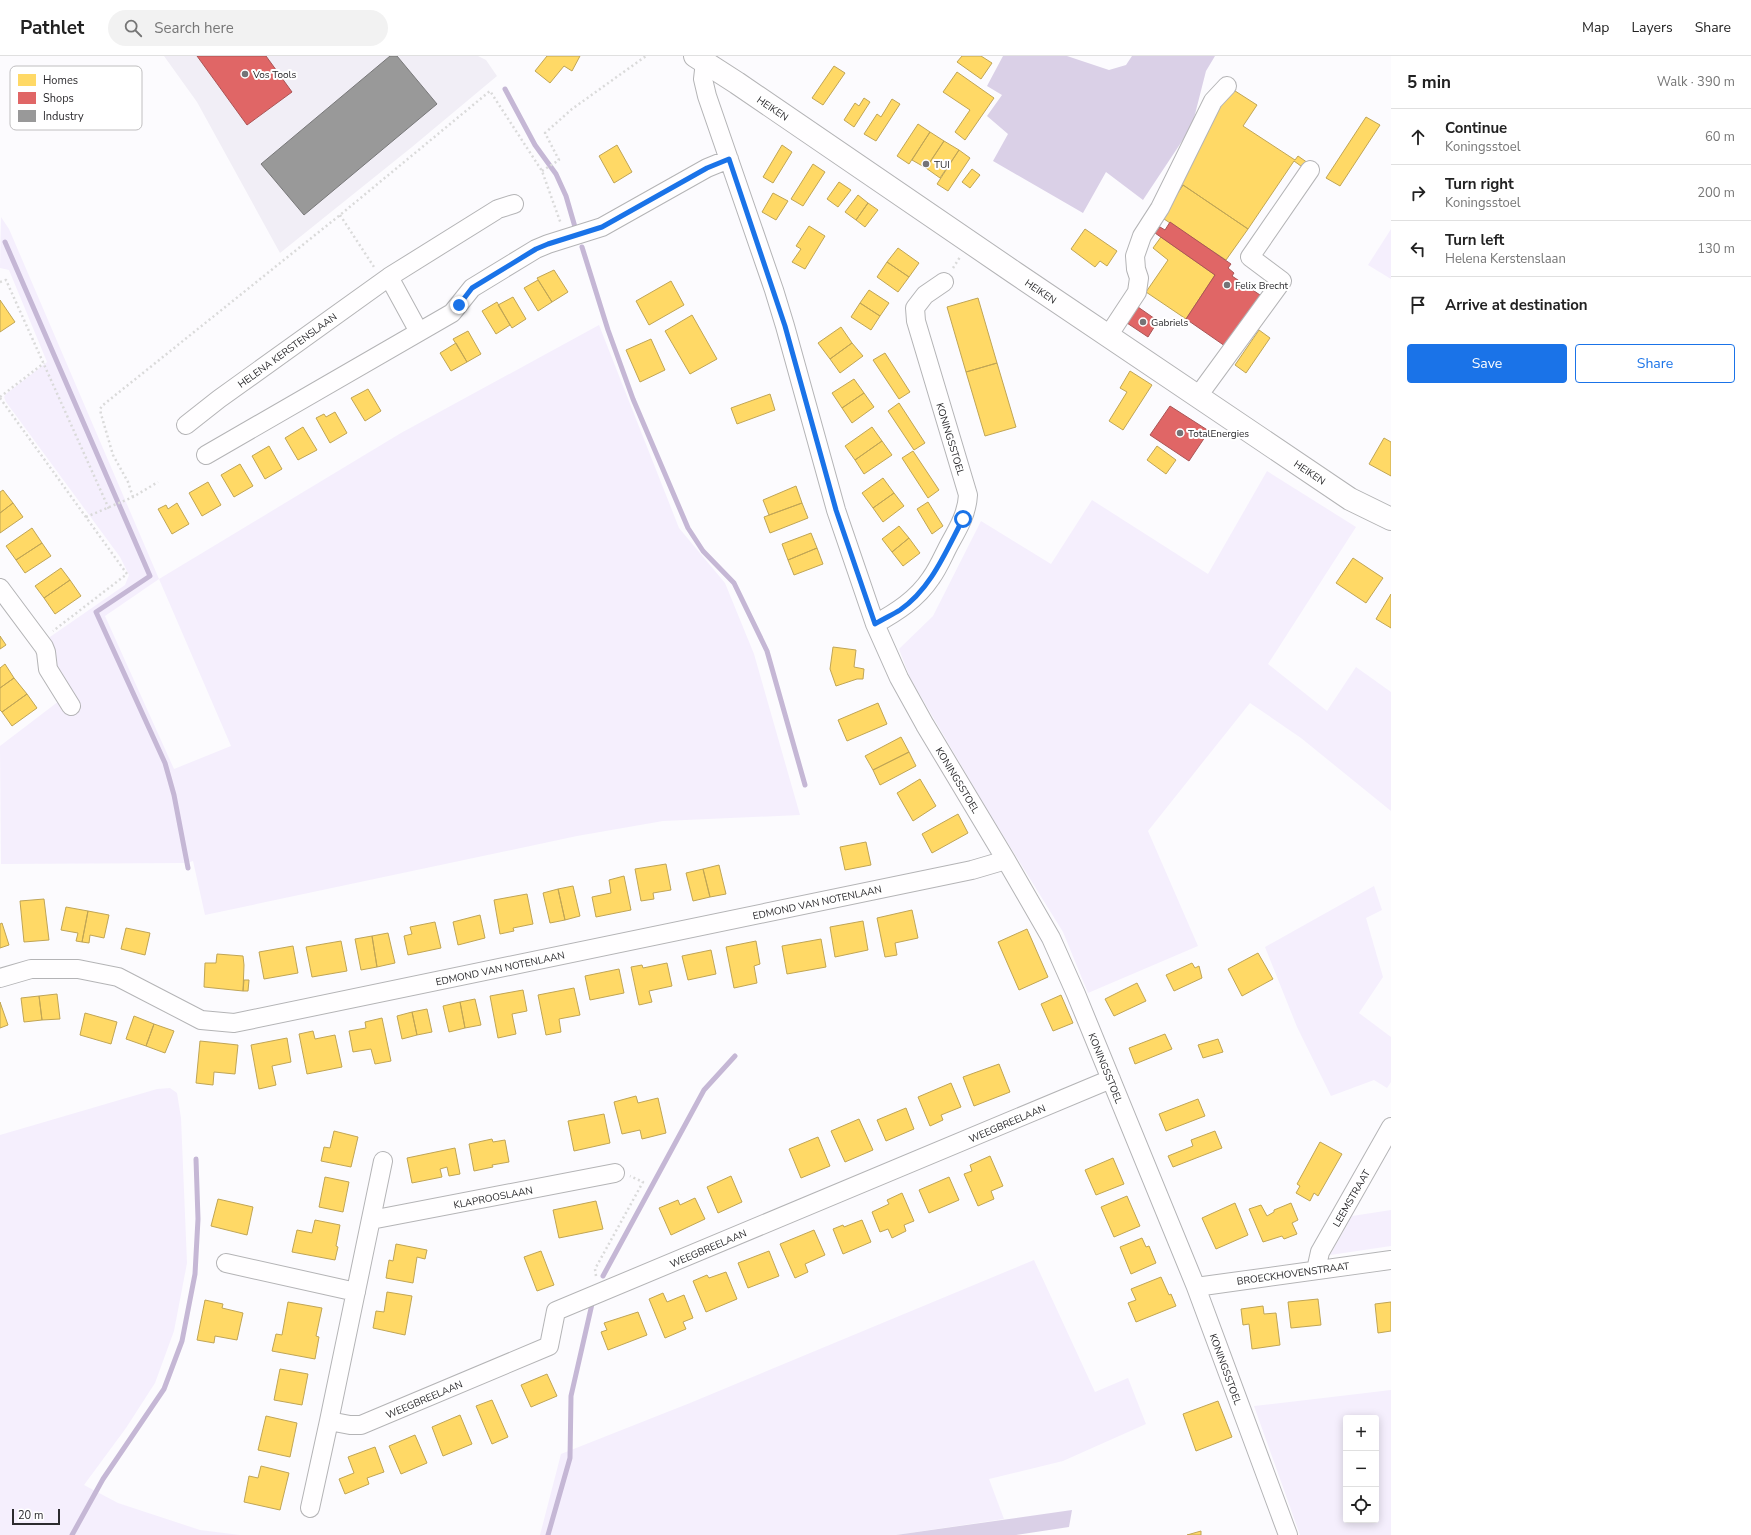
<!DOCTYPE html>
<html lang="en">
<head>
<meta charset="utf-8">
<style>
	body { margin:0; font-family:"Nunito Sans",sans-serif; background:#f2f2f2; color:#222 }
	.controls { position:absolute; right:12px; bottom:12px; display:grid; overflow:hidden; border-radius:4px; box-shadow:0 2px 10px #0003 }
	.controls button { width:36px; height:36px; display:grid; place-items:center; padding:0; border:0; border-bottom:1px solid #e0e0e0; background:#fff; color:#222; font:20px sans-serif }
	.scale { position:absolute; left:12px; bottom:10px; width:48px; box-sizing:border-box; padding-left:4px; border:2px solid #2c2b2e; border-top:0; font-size:11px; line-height:14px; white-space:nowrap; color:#2c2b2e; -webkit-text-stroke:3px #fff; paint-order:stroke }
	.stop { position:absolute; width:12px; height:12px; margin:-9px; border:3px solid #1a73e8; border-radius:50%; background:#fff }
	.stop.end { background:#1a73e8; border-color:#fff; box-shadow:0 1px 4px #0008 }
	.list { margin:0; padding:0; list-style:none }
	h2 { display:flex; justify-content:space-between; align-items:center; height:52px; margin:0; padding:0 16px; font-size:17px }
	h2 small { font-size:13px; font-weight:400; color:#767676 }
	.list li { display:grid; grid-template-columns:26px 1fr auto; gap:12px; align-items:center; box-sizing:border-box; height:56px; padding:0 16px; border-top:1px solid #e0e0e0 }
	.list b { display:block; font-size:15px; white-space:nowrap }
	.list p { margin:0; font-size:13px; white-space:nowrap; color:#767676 }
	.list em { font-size:13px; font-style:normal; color:#767676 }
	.actions { display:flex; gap:8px; padding:12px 16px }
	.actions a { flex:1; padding:9px 0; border:1px solid #1a73e8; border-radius:4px; text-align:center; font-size:14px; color:#1a73e8 }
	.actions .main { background:#1a73e8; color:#fff }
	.icon { flex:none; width:22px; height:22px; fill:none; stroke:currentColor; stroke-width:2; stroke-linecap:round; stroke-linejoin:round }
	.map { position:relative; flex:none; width:1391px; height:1479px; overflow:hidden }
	header { display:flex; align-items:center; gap:24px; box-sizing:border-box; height:56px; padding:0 20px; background:#fff; border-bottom:1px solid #e0e0e0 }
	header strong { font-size:19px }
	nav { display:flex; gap:22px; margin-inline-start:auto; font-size:14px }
	.search { width:280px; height:36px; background:#f2f2f2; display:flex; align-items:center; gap:10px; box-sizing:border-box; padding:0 14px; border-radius:22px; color:#767676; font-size:15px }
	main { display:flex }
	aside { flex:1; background:#fff }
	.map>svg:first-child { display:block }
</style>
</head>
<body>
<header>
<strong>Pathlet</strong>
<div class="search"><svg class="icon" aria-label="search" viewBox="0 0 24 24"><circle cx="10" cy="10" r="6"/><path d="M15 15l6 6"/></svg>Search here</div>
<nav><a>Map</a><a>Layers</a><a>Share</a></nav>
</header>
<main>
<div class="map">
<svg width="1391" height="1479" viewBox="0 0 1391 1479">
	<rect width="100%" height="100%" fill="#fcfbfe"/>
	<path fill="#f1eef6" d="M164,0H478L486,4L497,20L412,91L280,197L197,46Z"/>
	<path fill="#f5effd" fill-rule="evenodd" d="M1,161L9,173L159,523L401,377L599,269L679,472L725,527L754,598L800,759L663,765L577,780L205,859L193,805L187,807L1,808L0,690L59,645V620L47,583L125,529L129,519L120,501L6,346L4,341L6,338L47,306L9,214L0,212ZM159,523L231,690L174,713L105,560Z
		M1391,173V223L1368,209Z
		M1267,415L1356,471L1268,608L1327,655L1356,611L1391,636V755L1301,682L1250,647L1148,775L1198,890L1088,937L1063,876L988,755L910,622L899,593L933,560L981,465L1051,508L1092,444L1208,518Z
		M1374,830L1382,854L1366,862L1383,921L1359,957L1391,981V1026L1387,1032L1374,1024L1331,1040L1297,971L1265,891Z
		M170,1032L177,1037L181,1062L187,1207L174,1275L155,1327L126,1372L84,1429L118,1447L200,1474L240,1479H0V1079L157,1033Z
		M1391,1154V1190L1330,1199L1352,1160Z
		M1034,1204L1095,1336L1128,1322L1146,1368L1063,1405L989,1423L1004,1463L896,1479H540L561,1398L690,1347Z
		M1391,1334V1479H1300L1254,1350ZM1346,1362H1376V1464H1346Z"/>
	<path fill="#dad0e7" d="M1003,0H1067L1109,14L1126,9L1132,0H1215L1206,15L1192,70L1143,144L1106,116L1083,157L993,105L1008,78L987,60L1002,39L987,30Z
		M1072,1454L1069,1471L1016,1479H896Z"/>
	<path fill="#ffd966" stroke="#c0a555" d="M547,0H580L572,15L564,10L550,27L535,15Z
		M962,0H981L992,7L981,23L957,6Z
		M834,10L845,17L823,49L812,42Z
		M957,16L994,42L965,84L955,76L970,54L943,36Z
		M1232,33L1257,49L1243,70L1295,104L1298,100L1308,107L1305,113L1294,105L1248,173L1183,129L1177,138L1207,69Z
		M864,42L870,46L854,71L844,64L855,47L859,50Z
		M892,43L900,48L876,85L864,78L877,58L881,61Z
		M1366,61L1380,69L1340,130L1326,122Z
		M918,68L930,76L909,108L897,100Z
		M930,76L944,85L926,112L912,104Z
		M944,85L959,94L940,122L926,112Z
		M617,89L632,116L614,127L599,100Z
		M782,89L792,96L773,127L763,121Z
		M959,94L970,102L948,135L937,128Z
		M813,108L825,116L803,150L791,143Z
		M972,113L980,119L970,132L962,126Z
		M839,126L851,134L838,151L827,143Z
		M1183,129L1248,173L1226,204L1161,161Z
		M773,137L788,145L776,164L762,156Z
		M858,139L868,147L856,164L845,156Z
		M868,147L878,154L865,171L856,164Z
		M809,170L825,180L805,213L792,206L801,193L796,190Z
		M1085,173L1117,195L1107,210L1100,205L1095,211L1071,193Z
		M1161,181L1215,219L1186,263L1146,236L1168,204L1153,192Z
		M898,192L919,207L909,221L887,206Z
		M887,206L909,221L898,236L877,221Z
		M554,214L568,236L552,246L537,222Z
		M538,224L552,246L538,255L524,232Z
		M671,225L684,249L649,269L636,245Z
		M869,234L889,247L880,260L860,247Z
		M513,241L526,263L512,272L498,249Z
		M978,242L997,307L966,316L947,251Z
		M0,244L15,266L0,276Z
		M497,246L510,269L496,278L482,255Z
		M860,247L880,260L871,274L851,261Z
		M692,259L717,303L690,318L665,275Z
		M841,271L852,287L830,303L818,287Z
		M1259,274L1270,282L1246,317L1235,309Z
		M468,275L481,298L467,306L453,283Z
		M651,283L665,314L640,326L626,294Z
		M456,287L467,306L451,315L440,297Z
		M852,287L863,300L840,317L830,303Z
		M885,297L910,336L899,343L873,304Z
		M997,307L1016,371L985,380L966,316Z
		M1130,315L1152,329L1123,374L1109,365L1127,336L1120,332Z
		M854,323L864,337L842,352L832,337Z
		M368,333L381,355L365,365L351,342Z
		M864,337L874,351L852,367L842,352Z
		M770,338L775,354L737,368L731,352Z
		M899,347L925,387L914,394L888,355Z
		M335,356L347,377L330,387L316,362L324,358L326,361Z
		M303,371L317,394L298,404L285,382Z
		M872,371L882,385L855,404L845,390Z
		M1384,382L1391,386V420L1369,408Z
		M882,385L892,399L864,418L855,404Z
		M269,390L282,413L265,423L252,400Z
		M1157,390L1176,404L1166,418L1147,404Z
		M913,395L939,434L928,442L902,402Z
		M240,408L253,430L234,441L221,419Z
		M883,422L894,437L873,452L862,437Z
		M208,426L221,449L202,460L189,437Z
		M796,430L802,447L769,459L763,444Z
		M3,434L13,447L0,457V436Z
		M894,437L904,450L883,466L873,452Z
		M928,446L943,470L932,478L917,453Z
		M13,447L23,461L0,477V457Z
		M177,447L189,468L172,478L158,453L166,449L168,453Z
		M802,447L808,462L770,477L764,461Z
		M899,470L909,482L892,496L882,483Z
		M32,472L42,487L16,504L6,490Z
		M811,477L817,492L788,504L782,488Z
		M909,482L920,497L903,510L892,496Z
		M42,487L51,500L25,517L16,504Z
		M817,492L823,508L794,519L788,504Z
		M1353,502L1383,522L1366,547L1336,527Z
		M61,512L70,524L44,542L35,530Z
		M70,524L81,540L55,558L44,542Z
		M1391,538V572L1376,563Z
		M0,580L6,589L0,593Z
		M833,591L856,594L854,611L864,613L863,623H857L836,630L830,613Z
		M5,608L14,622L0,632V612Z
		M14,622L27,638L2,656L0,654V632Z
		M27,638L37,652L12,670L2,656Z
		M878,647L887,668L847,685L838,664Z
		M901,681L909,696L873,714L865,700Z
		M909,696L916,710L880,729L873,714Z
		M920,723L936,750L913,765L897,737Z
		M958,758L968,777L932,797L922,778Z
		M866,786L871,809L845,814L840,791Z
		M666,808L671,834L653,837L654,843L641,845L635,813Z
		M719,809L726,838L710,841L703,813Z
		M703,813L710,841L693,845L686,817Z
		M624,820L631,854L596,861L592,841L611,837L609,824Z
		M573,830L580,860L565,864L558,833Z
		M558,833L565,864L550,867L543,837Z
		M527,838L533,868L513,872L514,875L500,878L494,844Z
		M44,843L49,884L24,886L20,845Z
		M66,851L88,855L82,886L76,885L78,877L61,874Z
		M912,854L918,882L895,887L897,899L885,901L877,862Z
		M88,855L109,859L104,882L90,879L89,887L82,886Z
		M480,859L485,882L458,889L453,866Z
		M863,865L868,894L835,901L830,871Z
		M435,866L441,892L408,899L404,880L412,878L410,871Z
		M2,867L9,889L0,892V868Z
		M126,872L150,877L145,899L121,893Z
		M1027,873L1048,921L1019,934L998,886Z
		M388,877L395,907L377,911L372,880Z
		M372,880L377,911L361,914L355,883Z
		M821,883L826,911L787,918L782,890Z
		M341,885L347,915L312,921L306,891Z
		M756,885L760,908L754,910L757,927L734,932L726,891Z
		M293,890L298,917L264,923L259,896Z
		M711,894L716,918L688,924L682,900Z
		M1258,897L1273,923L1242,940L1228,913Z
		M217,898L243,900L244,909L243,935L204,931L205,907H216Z
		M667,907L672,930L649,935L652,946L639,949L631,911L642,909L643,912Z
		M1192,907L1195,912L1199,910L1202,922L1174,935L1166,919Z
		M619,913L624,937L590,944L585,920Z
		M244,924H249L248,935H243Z
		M1137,927L1146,945L1114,960L1105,943Z
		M574,932L580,959L559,963L561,976L546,979L538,939Z
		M523,934L527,955L512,958L516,978L498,982L490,940Z
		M57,938L60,963L42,964L39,940Z
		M1061,939L1073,967L1053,975L1041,948Z
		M39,940L42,964L24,966L21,942Z
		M475,943L481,969L465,972L460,946Z
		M0,946L8,969L0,972Z
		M460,946L465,972L449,976L443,950Z
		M427,953L432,976L417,979L412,956Z
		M412,956L417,979L402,983L397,960Z
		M85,957L117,966L111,988L80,979Z
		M134,960L154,968L146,990L126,983Z
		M382,962L391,1005L375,1008L371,993L353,996L349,975L366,972L365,966Z
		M154,968L174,975L165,997L146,990Z
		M313,975L315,983L335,979L342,1011L307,1018L299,978Z
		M1165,978L1172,993L1135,1008L1129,992Z
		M287,982L291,1006L272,1010L276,1029L259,1033L251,989Z
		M1218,983L1223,996L1203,1002L1198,989Z
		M200,985L238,989L235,1018L214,1016L213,1029L196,1027Z
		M999,1008L1010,1036L974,1050L963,1021Z
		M951,1027L961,1051L941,1059L943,1064L930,1070L918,1041Z
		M636,1040L638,1047L658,1042L666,1077L642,1083L640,1074L622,1078L614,1046Z
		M1198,1043L1205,1060L1166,1075L1159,1058Z
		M906,1052L914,1073L886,1085L877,1064Z
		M604,1058L610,1087L574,1095L568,1065Z
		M859,1063L873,1094L845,1106L831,1075Z
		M334,1075L358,1081L351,1111L321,1105L324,1091L330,1092Z
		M1215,1075L1222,1092L1173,1111L1168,1100L1193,1090L1191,1084Z
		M818,1081L830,1110L801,1122L789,1093Z
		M492,1083L493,1086L505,1084L509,1106L492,1109L493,1111L474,1115L469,1088Z
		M1320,1086L1342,1098L1318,1140L1314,1137L1310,1145L1296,1137L1300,1130L1297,1128Z
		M455,1092L460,1118L449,1120L447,1111L440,1113L442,1121L412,1127L407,1102Z
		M990,1100L1003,1130L991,1135L994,1143L978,1150L964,1118L972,1115L970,1109Z
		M1113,1102L1124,1128L1096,1139L1085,1114Z
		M731,1120L742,1146L718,1157L707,1131Z
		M325,1121L349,1126L343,1156L319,1151Z
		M949,1121L959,1144L929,1157L919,1134Z
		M902,1137L914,1165L904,1169L906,1175L892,1182L888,1173L880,1176L872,1156L889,1148L887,1144Z
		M1127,1140L1140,1170L1114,1181L1101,1151Z
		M695,1142L705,1163L671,1179L659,1152L678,1144L680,1149Z
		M218,1143L253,1151L247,1179L211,1170Z
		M596,1145L603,1173L559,1182L553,1154Z
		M1235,1147L1248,1179L1216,1193L1202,1162Z
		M1291,1147L1298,1164L1292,1167L1297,1178L1284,1183L1282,1180L1263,1186L1249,1153L1261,1149L1267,1160L1274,1156V1154Z
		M315,1164L340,1169L336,1190L338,1191L335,1204L292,1196L297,1174L312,1177Z
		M862,1164L871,1186L843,1198L833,1173L843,1169L844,1171Z
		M814,1174L825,1199L805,1208L808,1216L795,1222L780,1188Z
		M1142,1182L1146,1191L1149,1190L1156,1207L1131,1218L1120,1191Z
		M396,1188L427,1194L425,1203L417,1201L413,1227L386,1222L389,1204L393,1205Z
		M541,1195L554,1229L537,1235L524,1201Z
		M769,1195L779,1220L748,1232L738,1207Z
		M726,1216L737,1243L706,1256L693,1225L707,1219L709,1222Z
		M1161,1221L1169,1239L1171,1238L1176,1250L1136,1266L1128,1247L1136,1244L1131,1233Z
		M387,1236L412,1240L405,1279L373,1272L376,1255L384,1256Z
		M663,1237L667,1246L684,1239L693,1262L683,1266L686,1273L665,1282L649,1243Z
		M1318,1243L1321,1269L1291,1272L1288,1246Z
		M205,1244L223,1248L222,1252L243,1257L237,1284L215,1280L214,1287L197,1284Z
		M288,1246L322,1252L316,1280L319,1281L315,1303L272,1295L276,1278L282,1279Z
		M1391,1246V1275L1378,1277L1375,1248Z
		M1263,1250L1264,1258L1276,1257L1280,1289L1252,1293L1249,1268L1243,1269L1241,1253Z
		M638,1256L647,1279L608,1294L601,1276L607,1274L604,1267Z
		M280,1313L308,1318L302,1349L274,1344Z
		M547,1318L557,1340L531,1351L521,1329Z
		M492,1344L508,1381L492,1388L476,1350Z
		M1218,1345L1232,1381L1196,1395L1183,1358Z
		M460,1359L472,1388L443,1400L432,1371Z
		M266,1360L297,1367L290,1401L258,1394Z
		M415,1379L427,1407L401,1418L389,1390Z
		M375,1391L384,1416L367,1422L369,1428L345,1438L339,1423L354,1417L348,1401Z
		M261,1410L289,1417L280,1454L244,1446L249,1420L258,1422Z
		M1201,1475V1479H1187Z"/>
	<path fill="#e06666" stroke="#aa5455" d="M197,0H266L292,36L247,69Z
		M1170,166L1231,208L1228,212L1234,217L1232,220L1260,239L1225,290L1186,263L1215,219L1155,177L1160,171L1165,174Z
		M1138,251L1158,265L1148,281L1127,267Z
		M1170,350L1209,375L1189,405L1150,379Z"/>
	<path fill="#999" stroke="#787879" d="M390,0H397L437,48L304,159L261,108Z"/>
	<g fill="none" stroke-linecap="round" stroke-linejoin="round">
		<path stroke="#c5b7d5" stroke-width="5" d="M505,33L535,89L556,118L566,140L575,171
			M5,186L150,520L96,556L165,707L174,739L188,812
			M582,191L608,274L633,343L688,472L703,495L734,527L767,595L805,729
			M603,1220L704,1034L735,1000
			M72,1479L103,1423L164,1333L182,1285L195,1218L198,1163L196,1103
			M548,1479L570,1402L571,1340L592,1248"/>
		<defs>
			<path id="minor" d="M705,6L703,23L707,40L774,234L785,270L836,454L875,568L899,622L925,669L1006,804L1051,882L1076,938L1196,1231L1288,1479
				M389,221L419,276
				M1108,280L1137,236L1139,222L1136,213L1135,200L1142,180L1160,152L1213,45L1227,30
				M1198,340L1282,225L1250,201L1310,114
				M186,369L219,343L389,221L498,153L514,148
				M206,399L452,257L472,232L536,193L548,188L602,171L707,112L729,103
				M0,532L44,591L46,596L48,613L71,650
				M875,568C897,556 917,543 931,522C939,511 944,498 950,487C959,471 967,457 968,439L916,265L915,252L925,239L944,226
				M0,922L31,913H78L118,921L201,964L234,967L972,814L1006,804
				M371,1164L615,1117
				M226,1207L356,1236
				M1316,1214L1320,1196L1391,1071
				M1196,1231L1391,1204
				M329,1365L350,1369H361L549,1290L556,1255L1111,1023
				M310,1452L329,1365L383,1105"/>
			<path id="major" d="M695,0L737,27L1015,217L1350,443L1391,463"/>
		</defs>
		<use href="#minor" stroke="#b4b4b6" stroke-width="20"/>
		<use href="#major" stroke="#b4b4b6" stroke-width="24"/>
		<path stroke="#dadada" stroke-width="2.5" stroke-dasharray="2 3" stroke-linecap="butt" d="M542,115L559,104L545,77L572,53L646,0
			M340,159L374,211
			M953,212L960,201
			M0,226L6,224L109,453
			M0,341L44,307
			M0,342L127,518L53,575
			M133,441L128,426L113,399L101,358L100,353L103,349L340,159L490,35L542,115L561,168
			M86,461L133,441L158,426
			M596,1220L595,1213L643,1126L630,1120"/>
		<use href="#minor" stroke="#fffeff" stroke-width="18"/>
		<use href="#major" stroke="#fffeff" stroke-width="22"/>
	</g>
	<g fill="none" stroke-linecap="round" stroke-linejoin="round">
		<path stroke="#1a73e8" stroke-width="5" d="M459,249L472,232L536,193L548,188L602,171L707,112L729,103L785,270L836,454L875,568C883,563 892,559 900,554C931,533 946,495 963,463"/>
	</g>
	<g fill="#757477" stroke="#fff" stroke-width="1.5">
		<circle cx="245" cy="18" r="4"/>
		<circle cx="926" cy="108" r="4"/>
		<circle cx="1227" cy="229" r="4"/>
		<circle cx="1143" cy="266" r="4"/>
		<circle cx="1180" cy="377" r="4"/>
	</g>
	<g text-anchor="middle" stroke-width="4" stroke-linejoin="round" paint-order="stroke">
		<g font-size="10" fill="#2c2b2e" stroke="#fff" text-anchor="start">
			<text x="253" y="22">Vos Tools</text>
			<text x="934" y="112">TUI</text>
			<text x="1235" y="233">Felix Brecht</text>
			<text x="1151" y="270">Gabriels</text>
			<text x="1188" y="381">TotalEnergies</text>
		</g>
		<g font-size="10" fill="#2c2b2e" stroke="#fff">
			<text transform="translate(773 52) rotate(34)" y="4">HEIKEN</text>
			<text transform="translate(1041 235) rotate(34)" y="4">HEIKEN</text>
			<text transform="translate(287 294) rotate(-36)" y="4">HELENA KERSTENSLAAN</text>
			<text transform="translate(951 383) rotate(73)" y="4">KONINGSSTOEL</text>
			<text transform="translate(1310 416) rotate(34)" y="4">HEIKEN</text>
			<text transform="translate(958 724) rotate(59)" y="4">KONINGSSTOEL</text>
			<text transform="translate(817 846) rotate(-12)" y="4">EDMOND VAN NOTENLAAN</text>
			<text transform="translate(500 912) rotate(-12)" y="4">EDMOND VAN NOTENLAAN</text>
			<text transform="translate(1106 1012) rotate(68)" y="4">KONINGSSTOEL</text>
			<text transform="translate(1007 1067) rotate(-23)" y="4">WEEGBREELAAN</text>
			<text transform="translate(493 1141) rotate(-11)" y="4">KLAPROOSLAAN</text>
			<text transform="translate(1351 1142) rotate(-60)" y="4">LEEMSTRAAT</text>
			<text transform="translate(708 1192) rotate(-23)" y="4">WEEGBREELAAN</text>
			<text transform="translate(1293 1217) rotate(-8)" y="4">BROECKHOVENSTRAAT</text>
			<text transform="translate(1226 1313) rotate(70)" y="4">KONINGSSTOEL</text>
			<text transform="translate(424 1343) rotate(-23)" y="4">WEEGBREELAAN</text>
		</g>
	</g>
	<rect x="10" y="10" width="132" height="64" rx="6" fill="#fff" stroke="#c0bfc0" stroke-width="1"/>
	<rect x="18" y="18" width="18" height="12" fill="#ffd966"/>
	<rect x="18" y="36" width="18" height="12" fill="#e06666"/>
	<rect x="18" y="54" width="18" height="12" fill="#999"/>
	<g font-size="11" fill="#2c2b2e">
		<text x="43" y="28">Homes</text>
		<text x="43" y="46">Shops</text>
		<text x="43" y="64">Industry</text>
	</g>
</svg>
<div class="controls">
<button>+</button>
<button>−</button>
<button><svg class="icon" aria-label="locate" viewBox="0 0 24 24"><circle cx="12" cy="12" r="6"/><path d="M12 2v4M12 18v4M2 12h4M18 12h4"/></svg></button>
</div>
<div class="scale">20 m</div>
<div class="stop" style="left:963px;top:463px"></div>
<div class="stop end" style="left:459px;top:249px"></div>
</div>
<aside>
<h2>5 min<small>Walk · 390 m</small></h2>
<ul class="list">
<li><svg class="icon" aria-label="ahead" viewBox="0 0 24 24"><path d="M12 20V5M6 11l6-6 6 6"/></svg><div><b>Continue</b><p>Koningsstoel</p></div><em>60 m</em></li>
<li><svg class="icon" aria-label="right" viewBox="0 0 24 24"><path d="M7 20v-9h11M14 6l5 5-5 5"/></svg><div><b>Turn right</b><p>Koningsstoel</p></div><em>200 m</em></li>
<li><svg class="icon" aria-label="left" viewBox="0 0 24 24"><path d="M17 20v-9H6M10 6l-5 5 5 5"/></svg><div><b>Turn left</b><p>Helena Kerstenslaan</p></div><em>130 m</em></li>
<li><svg class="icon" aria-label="arrive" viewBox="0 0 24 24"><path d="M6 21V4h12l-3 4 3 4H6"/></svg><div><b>Arrive at destination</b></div></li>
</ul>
<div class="actions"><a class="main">Save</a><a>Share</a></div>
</aside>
</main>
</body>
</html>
